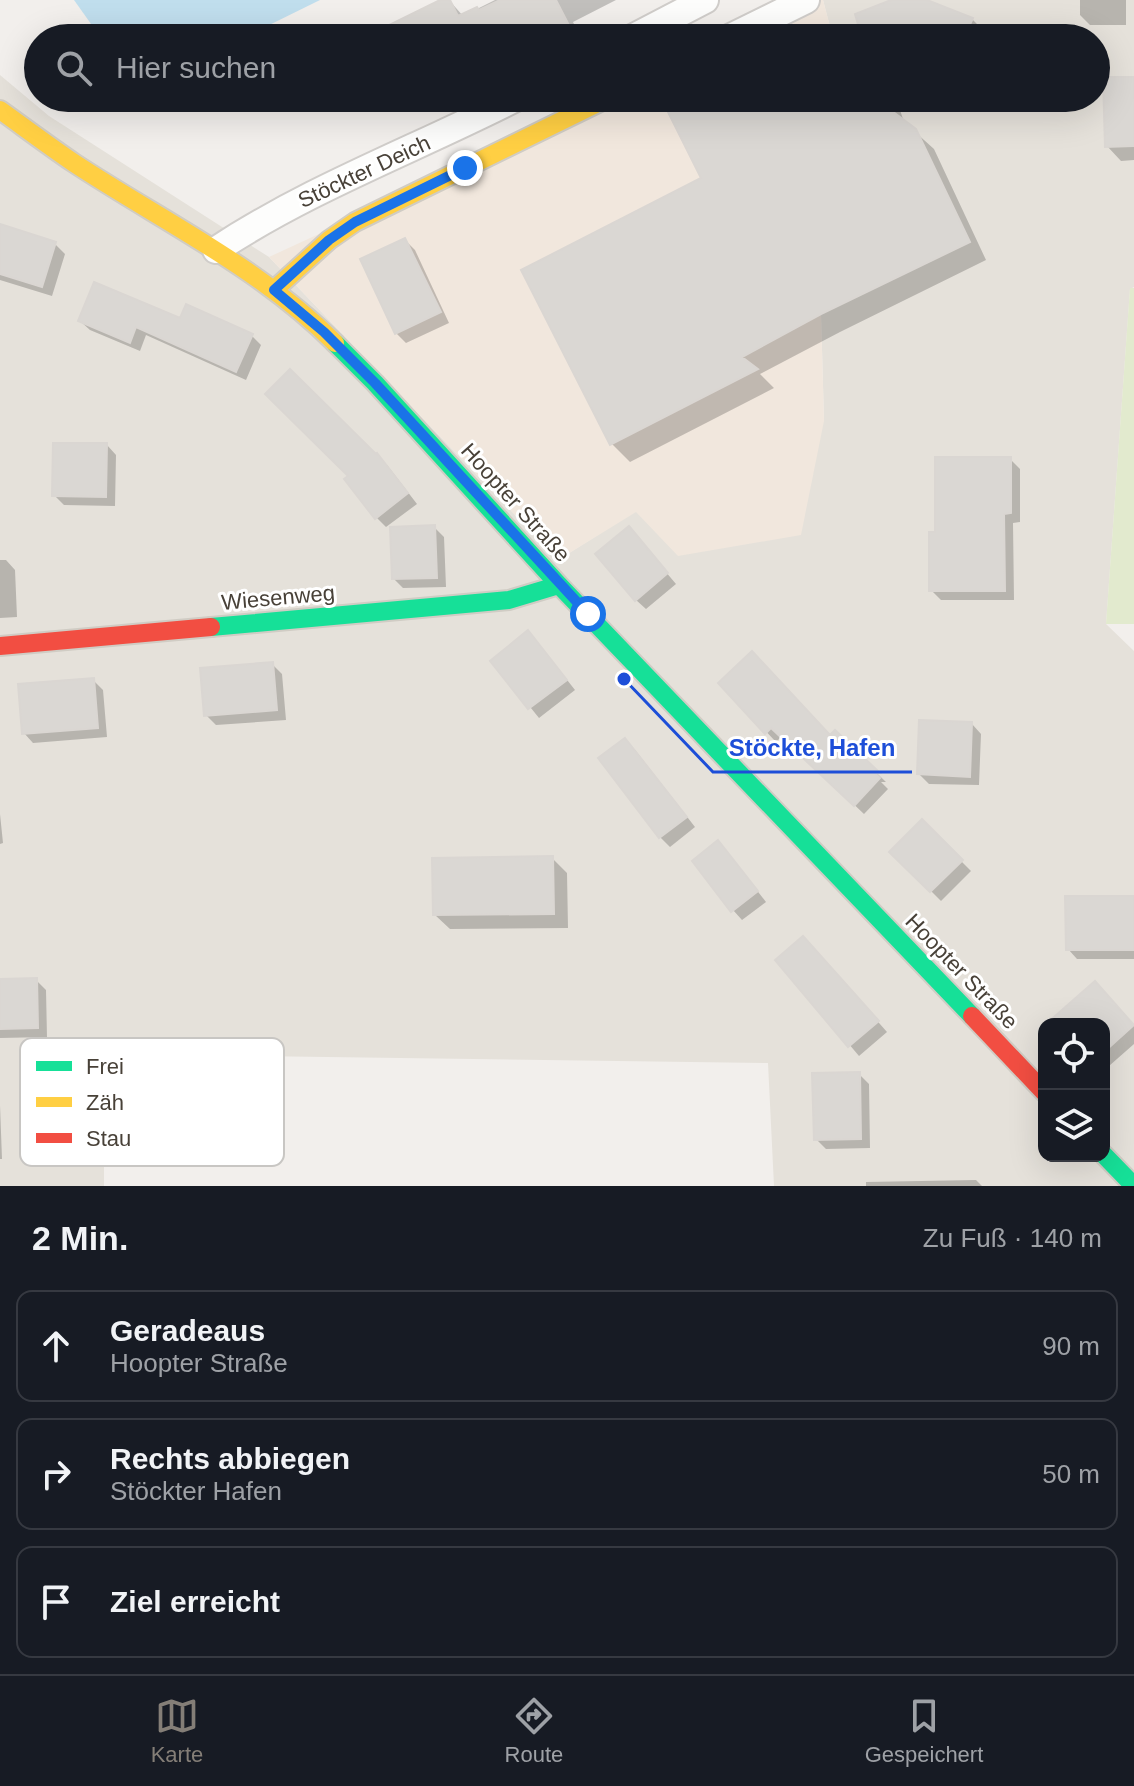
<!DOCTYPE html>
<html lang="de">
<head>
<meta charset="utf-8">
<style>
	body { margin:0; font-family:Arial,sans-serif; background:#242831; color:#f1f3f6 }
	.controls { position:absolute; right:24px; bottom:24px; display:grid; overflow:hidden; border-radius:16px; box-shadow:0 8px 32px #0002 }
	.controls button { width:72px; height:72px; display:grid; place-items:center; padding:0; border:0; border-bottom:2px solid #363941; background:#171b24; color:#f1f3f6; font:40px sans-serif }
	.stop { position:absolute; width:24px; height:24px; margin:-18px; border:6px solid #1a73e8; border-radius:50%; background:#fff }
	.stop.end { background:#1a73e8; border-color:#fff; box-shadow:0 2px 8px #0008 }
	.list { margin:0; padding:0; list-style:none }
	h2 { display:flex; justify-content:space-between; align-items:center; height:104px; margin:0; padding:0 32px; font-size:34px }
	h2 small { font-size:26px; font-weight:400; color:#9ea1a6 }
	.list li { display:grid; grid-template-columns:52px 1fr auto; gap:24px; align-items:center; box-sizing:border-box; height:112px; margin:0 16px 16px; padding:0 16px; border:2px solid #363941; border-radius:16px }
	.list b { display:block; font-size:30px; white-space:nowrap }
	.list p { margin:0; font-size:26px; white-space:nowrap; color:#9ea1a6 }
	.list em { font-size:26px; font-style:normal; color:#9ea1a6 }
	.icon { flex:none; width:44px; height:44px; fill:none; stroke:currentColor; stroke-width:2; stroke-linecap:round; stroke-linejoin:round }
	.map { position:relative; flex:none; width:1134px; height:1186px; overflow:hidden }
	.search { position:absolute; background:#171b24; box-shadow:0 8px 32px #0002; left:24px; right:24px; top:24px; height:88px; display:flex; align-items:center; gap:20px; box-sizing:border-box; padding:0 28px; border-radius:44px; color:#9ea1a6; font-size:30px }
	.sheet { height:488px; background:#171b24 }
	nav { display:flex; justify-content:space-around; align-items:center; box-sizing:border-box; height:112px; border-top:2px solid #363941; background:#171b24; font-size:22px; color:#9ea1a6 }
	nav a { display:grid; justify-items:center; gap:4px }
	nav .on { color:#847e77 }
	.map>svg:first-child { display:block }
</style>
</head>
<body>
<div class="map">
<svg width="1134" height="1186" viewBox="0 0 1134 1186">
	<rect width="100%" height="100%" fill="#f2efec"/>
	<path fill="#e5e1da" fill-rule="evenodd" d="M823,0H1134V287L1130,289L1106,624L1134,651V1186H774L768,1063L111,1054L104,1156V1186H0V75L49,116L269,257L558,560L636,511L824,421L821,314L970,242L893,122L885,98H1096V38H833ZM1044,1024H1104V1156H1044Z"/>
	<path fill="#f1e7dd" d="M781,0H823L833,38H706Z
		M588,98H885L893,122L903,119L915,128L970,242L821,314L824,421L801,535L678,556L636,512L558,560L269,257L321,233Z"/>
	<path fill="#e2eace" d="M1130,288H1134V624H1106Z"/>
	<path fill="#c0deed" d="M74,0H320L243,38H101Z"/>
	<path fill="#0003" d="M444,0H449L463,16L495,0H616L573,22L581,38H381Z
		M896,0H922L972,19L982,29L978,38H864Z
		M1080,0H1126V25H1090L1080,15Z
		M1134,79V160L1121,161L1107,146Z
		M451,98H509L468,118L454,104Z
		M663,98H896L904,122L934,149L986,260L840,332L760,374L774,388L630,462L612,444L703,179Z
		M0,227L55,244L65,254L52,296L0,280Z
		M405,240L415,250L449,323L406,343L396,333Z
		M80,321H181L252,336L261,345L246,380L146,335L140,351L90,330Z
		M107,445L116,455L115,506L64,505L54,495Z
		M1010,459L1020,469V522L1013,523L1014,600H941L931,590L937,534Z
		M387,465L417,504L386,527L377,518Z
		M434,527L444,537L446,587L403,588L394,579Z
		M638,539L676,584L646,609L636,600Z
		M0,560H6L15,570L17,617L0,618Z
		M528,633L538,643L575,690L539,718L493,661Z
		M272,664L282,674L286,720L216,725L206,715Z
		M93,680L103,690L107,737L33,743L24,733Z
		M720,683L831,738L835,733L886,782H881L888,789L864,814L782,736L776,742Z
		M972,724L981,734L979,785L929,784L919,774Z
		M625,740L635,750L695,827L670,847L660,837Z
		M0,814L3,843L0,844Z
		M922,822L971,871L941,901L892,852Z
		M728,853L766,902L742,920L733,910Z
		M552,858L567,873L568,928L450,929L435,915Z
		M1134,898V959H1077L1068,949Z
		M813,948L887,1032L859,1056L778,960Z
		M36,980L46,990L47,1037L0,1038V981Z
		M1105,993L1134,1026V1044L1109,1066L1104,1061V1024H1071Z
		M859,1074L869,1084L870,1148L826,1149L816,1139Z
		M0,1105L2,1159H0Z
		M976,1180L982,1186H866V1182Z"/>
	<path fill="#dad7d3" stroke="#dad6d2" stroke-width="2" d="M440,0H450L458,16L477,7L479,10L500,0H556L572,31L558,38H363Z
		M891,0H927L973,18L964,38H926L911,33L901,38H862L855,14Z
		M1103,77H1134V146L1105,147Z
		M661,98H885L888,108L916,129L970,242L821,314L742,357L758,369L610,445L521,270L701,178Z
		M0,224L56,242L42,287L0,274Z
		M405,238L441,312L395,334L360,259Z
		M94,282L180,318L186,304L253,334L236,372L136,327L130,343L78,321Z
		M290,369L376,454L377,453L408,493L375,519L344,479L348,476L265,394Z
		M53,443H107L106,497L52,496Z
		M935,457H1011V513L1004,514L1005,591H929V532H935Z
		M435,525L437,578L392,579L390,527Z
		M629,526L668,573L635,601L595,554Z
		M528,630L567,680L528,709L490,661Z
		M752,651L830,735L835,730L880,773H875L880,778L854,806L771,728L765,734L718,683Z
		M273,662L277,710L204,716L200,668Z
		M94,678L98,728L22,734L18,684Z
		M919,720L972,722L970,777L917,774Z
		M625,738L687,817L659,838L598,758Z
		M922,819L963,860L930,892L889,852Z
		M718,840L758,891L731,912L692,861Z
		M553,856L554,914L433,915L432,858Z
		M1065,896H1134V950H1066Z
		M803,936L879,1021L848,1047L775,960Z
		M37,978L38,1028L0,1029V979Z
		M1095,981L1134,1025L1104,1052V1024H1046Z
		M860,1072L861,1139L814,1140L812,1073Z"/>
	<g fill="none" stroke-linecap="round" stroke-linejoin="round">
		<defs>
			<path id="street" d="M632,38L705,0
				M729,38L806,0
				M216,250C310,188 416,149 516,98"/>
			<path id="fast" d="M335,343L375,383L559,585L972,1016
				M211,627L509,600L559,585
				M1104,1155L1134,1186"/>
			<path id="slow" d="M0,110C25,128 49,146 74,163C162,221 259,267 335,343
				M274,290L329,240L355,222L608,98"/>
			<path id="jam" d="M0,646L211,627
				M972,1016L1044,1092"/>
		</defs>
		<use href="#street" stroke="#d0cdca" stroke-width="30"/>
		<use href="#fast" stroke="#d0ccc4" stroke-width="22"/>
		<use href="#slow" stroke="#d0ccc4" stroke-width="22"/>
		<use href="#jam" stroke="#d0ccc4" stroke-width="22"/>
		<use href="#street" stroke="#fdfdfc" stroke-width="26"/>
		<use href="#fast" stroke="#16e098" stroke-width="18"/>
		<use href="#slow" stroke="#ffcf43" stroke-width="18"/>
		<use href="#jam" stroke="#f24e42" stroke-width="18"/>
	</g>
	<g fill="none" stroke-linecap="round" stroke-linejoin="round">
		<path stroke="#1a73e8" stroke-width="10" d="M465,168L355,222L329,240L274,290L324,332L375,383L588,614"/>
	</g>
	<g text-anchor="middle" stroke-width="6" stroke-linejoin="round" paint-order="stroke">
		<g font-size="22" fill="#484138" stroke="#fff">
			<text transform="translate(364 171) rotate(-25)" y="8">Stöckter Deich</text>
			<text transform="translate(516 502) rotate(48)" y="8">Hoopter Straße</text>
			<text transform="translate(278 597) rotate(-5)" y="8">Wiesenweg</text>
			<text transform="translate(962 971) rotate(46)" y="8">Hoopter Straße</text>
		</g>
	</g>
	<rect x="20" y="1038" width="264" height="128" rx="12" fill="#fff" stroke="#c8c6c3" stroke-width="2"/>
	<rect x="36" y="1061" width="36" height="10" fill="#16e098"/>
	<rect x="36" y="1097" width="36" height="10" fill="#ffcf43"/>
	<rect x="36" y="1133" width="36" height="10" fill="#f24e42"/>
	<g font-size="22" fill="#484138">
		<text x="86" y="1074">Frei</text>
		<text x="86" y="1110">Zäh</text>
		<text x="86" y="1146">Stau</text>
	</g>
	<path fill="none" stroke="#1d4ed8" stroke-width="3" d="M624 679L713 772H912"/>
	<circle fill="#1d4ed8" stroke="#fff" stroke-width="3" cx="624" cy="679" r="8"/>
	<g font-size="24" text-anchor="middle" font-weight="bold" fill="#1d4ed8" stroke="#fff" stroke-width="6" stroke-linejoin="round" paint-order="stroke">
		<text x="812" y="756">Stöckte, Hafen</text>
	</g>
</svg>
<div class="controls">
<button><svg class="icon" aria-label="locate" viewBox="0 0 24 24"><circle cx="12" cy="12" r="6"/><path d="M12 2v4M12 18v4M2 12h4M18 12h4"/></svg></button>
<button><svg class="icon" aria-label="layers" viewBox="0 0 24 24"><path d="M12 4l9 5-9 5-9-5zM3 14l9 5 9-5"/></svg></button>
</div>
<div class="stop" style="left:588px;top:614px"></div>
<div class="stop end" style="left:465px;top:168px"></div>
<div class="search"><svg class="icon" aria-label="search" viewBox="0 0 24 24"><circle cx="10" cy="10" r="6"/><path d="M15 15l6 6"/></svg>Hier suchen</div>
</div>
<section class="sheet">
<h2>2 Min.<small>Zu Fuß · 140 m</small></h2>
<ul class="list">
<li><svg class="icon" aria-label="ahead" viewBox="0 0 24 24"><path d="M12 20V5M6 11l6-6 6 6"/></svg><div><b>Geradeaus</b><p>Hoopter Straße</p></div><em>90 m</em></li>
<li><svg class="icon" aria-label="right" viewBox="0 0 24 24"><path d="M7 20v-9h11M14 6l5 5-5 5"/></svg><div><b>Rechts abbiegen</b><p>Stöckter Hafen</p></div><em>50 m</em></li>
<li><svg class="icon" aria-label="arrive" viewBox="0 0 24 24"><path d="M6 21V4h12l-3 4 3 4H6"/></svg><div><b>Ziel erreicht</b></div></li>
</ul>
</section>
<nav>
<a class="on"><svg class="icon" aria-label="map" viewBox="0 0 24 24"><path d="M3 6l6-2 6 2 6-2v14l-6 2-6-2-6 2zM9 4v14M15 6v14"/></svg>Karte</a>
<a><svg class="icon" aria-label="directions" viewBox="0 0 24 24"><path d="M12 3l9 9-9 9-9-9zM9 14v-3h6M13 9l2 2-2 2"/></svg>Route</a>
<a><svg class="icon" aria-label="saved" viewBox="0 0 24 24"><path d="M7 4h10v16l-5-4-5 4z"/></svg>Gespeichert</a>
</nav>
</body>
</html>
